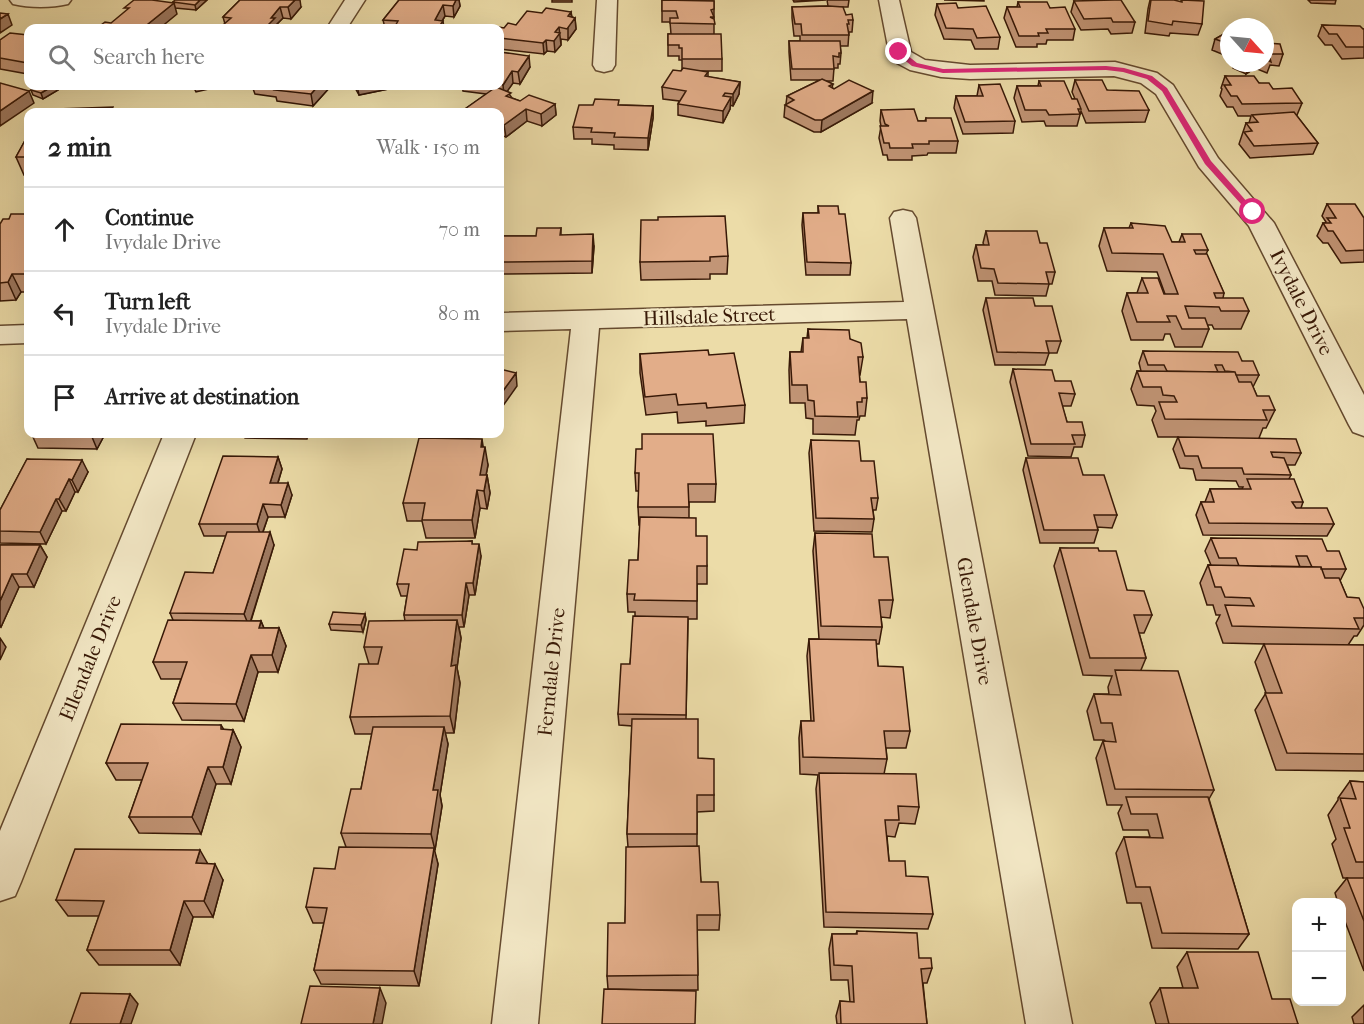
<!DOCTYPE html>
<html lang="en">
<head>
<meta charset="utf-8">
<style>
	body { margin:0; font-family:"IM FELL French Canon",serif; background:#f2f2f2; color:#222 }
	.controls { position:absolute; right:18px; bottom:18px; display:grid; overflow:hidden; border-radius:12px; box-shadow:0 6px 24px #0002 }
	.controls button { width:54px; height:54px; display:grid; place-items:center; padding:0; border:0; border-bottom:2px solid #e0e0e0; background:#fff; color:#222; font:30px sans-serif }
	.compass { position:absolute; left:1220px; top:18px; width:54px; height:54px; border-radius:50%; background:#fff; box-shadow:0 6px 24px #0002; rotate:117deg }
	.stop { position:absolute; width:18px; height:18px; margin:-14px; border:4px solid #db2777; border-radius:50%; background:#fff }
	.stop.end { background:#db2777; border-color:#fff; box-shadow:0 2px 6px #0008 }
	.list { margin:0; padding:0; list-style:none }
	h2 { display:flex; justify-content:space-between; align-items:center; height:78px; margin:0; padding:0 24px; font-size:26px }
	h2 small { font-size:20px; font-weight:400; color:#767676 }
	.list li { display:grid; grid-template-columns:39px 1fr auto; gap:18px; align-items:center; box-sizing:border-box; height:84px; padding:0 24px; border-top:2px solid #e0e0e0 }
	.list b { display:block; font-size:22px; white-space:nowrap }
	.list p { margin:0; font-size:20px; white-space:nowrap; color:#767676 }
	.list em { font-size:20px; font-style:normal; color:#767676 }
	.icon { flex:none; width:33px; height:33px; fill:none; stroke:currentColor; stroke-width:2; stroke-linecap:round; stroke-linejoin:round }
	.map { position:relative; flex:none; width:1364px; height:1024px; overflow:hidden }
	.search { position:absolute; background:#fff; box-shadow:0 6px 24px #0002; left:24px; top:24px; width:480px; height:66px; display:flex; align-items:center; gap:15px; box-sizing:border-box; padding:0 21px; border-radius:12px; color:#767676; font-size:22px }
	.panel { position:absolute; background:#fff; box-shadow:0 6px 24px #0002; left:24px; top:108px; width:480px; height:330px; border-radius:12px }
	.map>svg:first-child { display:block }
</style>
</head>
<body>
<div class="map">
<svg width="1364" height="1024" viewBox="0 0 1364 1024">
	<rect width="100%" height="100%" fill="#ecdca8"/>
	<filter id="stains"><feTurbulence type="fractalNoise" baseFrequency=".00333" numOctaves="4"/><feColorMatrix values="0 0 0 0 .2 0 0 0 0 .09 0 0 0 0 .02 0 0 0 .5 -.17"/></filter>
	<radialGradient id="worn" r=".72"><stop offset=".6" stop-color="#630" stop-opacity="0"/><stop offset="1" stop-color="#630" stop-opacity=".3"/></radialGradient>
	<g fill="none" stroke-linecap="round" stroke-linejoin="round">
		<defs>
			<path id="minor" d="M10,0H71L68,4C52,8 29,8 13,4Z
				M345,0H365L347,28H327Z
				M597,0H617L615,65L612,70L604,72L596,70L593,65Z
				M879,0H899L911,52L925,60L970,65L1115,62L1157,73L1173,85L1218,158L1274,223L1364,395V436L1353,432L1349,425L1249,226L1199,167L1156,94L1141,83L1114,76L970,79L941,77L910,70L895,62L889,52Z
				M903,210L912,212L916,218L1072,1024H1026L907,319L599,328L538,1024H492L571,329L500,331V313L904,302L890,218L894,212Z
				M28,325V343L0,344V326Z
				M164,434H196L21,882L15,896L0,901V831Z"/>
		</defs>
		<use href="#minor" stroke="#654a2f" stroke-width="3"/>
		<use href="#minor" fill="#f3e8c6" fill-rule="evenodd"/>
	</g>
	<path fill="#c29576" stroke="#381907" stroke-width="1.5" d="M207,0L196,10L175,8L173,2Z
		M240,0L301,7L291,19L283,18L276,25L277,28H224L223,25L225,24L223,17Z
		M399,0H459L460,6L454,17L445,16L442,21L444,28H385L383,20Z
		M552,0H572V2H552Z
		M662,0L714,1V34L722,59V71H698L708,72V77L740,82L739,94L733,106L730,105V109L723,123L678,115V104L679,101L663,99L662,87L681,71L682,69V60H679V56H668V34H671L670,22H662Z
		M793,0H826L794,2Z
		M827,0H849L848,7H841L846,15L853,20L852,32H849L848,46H840L841,53L840,64H838V68H834L833,81H825L833,84L832,88L872,103L821,132H814L784,117L785,105L786,104L787,96L820,80H791L789,52V41H800V36H794L792,18V7L828,6Z
		M944,0H984V1Z
		M1150,0L1181,2V0H1198L1202,24L1198,35L1170,33L1169,36L1145,33L1148,9Z
		M1308,0H1336L1335,4L1311,3Z
		M1074,1L1135,22L1132,33L1111,34L1108,29L1081,30L1071,12Z
		M1018,2L1050,8L1075,29L1073,40H1047L1046,44H1037V47H1016L1004,18L1007,7H1017Z
		M937,4L958,8L1000,37L998,49H975L971,40L944,39L935,15Z
		M571,12L572,17L575,18L576,29L568,40L561,39V45L555,52L547,51L544,54L500,49V28H504L516,25L542,13Z
		M1322,25L1364,29V58L1342,59L1332,45H1325L1318,36Z
		M1229,31V57L1212,50L1215,39Z
		M28,35V74L0,69V40Z
		M1265,38L1266,43L1283,54L1279,66L1270,65L1267,73L1255,68L1246,74L1233,68L1234,63H1265Z
		M500,52L530,67L520,84L513,83L507,91L512,98L520,101L555,104L556,115L542,126L527,121L506,137L500,135V112H463L462,111L486,94L463,91L462,86H500Z
		M1225,76L1259,83L1273,89L1302,103L1297,115H1296L1318,143L1313,154L1250,158L1239,144L1246,123H1249L1251,116H1238L1233,107H1227L1220,96L1222,89L1221,88Z
		M1075,80L1107,90L1149,110L1145,122L1086,123L1081,111L1077,126H1046L1044,121L1022,122L1014,98L1017,86H1038L1039,81L1072,99H1075L1072,92Z
		M979,85L1015,121L1013,133L963,134L954,108L956,96H977Z
		M38,86H56L58,90L43,99L33,95L31,90Z
		M252,86H331L313,106L277,101L276,97L255,94Z
		M354,86H403L359,95Z
		M620,105L653,106V118L648,150L614,149V145L592,144V139H574L573,127Z
		M881,110L918,121H925L926,118L958,141L956,153H928L927,155L912,156V160H888L887,155H883L879,138L881,126L880,121Z
		M28,135V174L24,175L16,157Z
		M1327,204L1364,218V262L1341,263L1328,243H1323L1317,236L1323,223H1325L1326,222L1322,216Z
		M818,206L839,214L851,263L850,275H806L802,225L803,213H818Z
		M28,214V292H21L16,300L0,301V224L9,219Z
		M658,220L728,256L727,274H710V279L641,280L640,262Z
		M1131,223L1172,242H1179L1182,234L1208,250L1206,254L1224,293L1223,298L1249,311L1241,329H1214L1212,325H1207L1209,329L1202,347H1175L1170,334H1165L1163,340H1131L1122,311L1127,293H1137L1142,278L1165,294L1157,272L1107,271L1099,246L1104,228H1129Z
		M561,228V235L594,246L592,273L500,274V236H536Z
		M986,231L1040,243L1055,272L1052,284H1049L1046,296L995,295L992,281H978L973,257L976,245H984L983,243Z
		M986,298L1035,306L1061,341L1057,353H1049L1045,365H995L983,310Z
		M808,329L850,339L863,357L860,375H859L860,382L867,398L865,416H860L859,420H857L855,435L813,434V419L806,418L805,403H790L789,370L790,352H801L803,338H807Z
		M1143,351L1242,361L1259,375L1253,387L1257,396L1275,410L1266,428H1263L1259,438L1301,453L1295,465H1287L1291,475L1289,479L1303,502L1301,508L1334,524L1327,536L1203,535L1196,515L1201,502H1205L1210,489H1242L1243,487H1239L1236,481L1196,480L1193,469L1180,468L1173,449L1178,437H1158L1152,420L1156,411L1154,406L1137,405L1131,389L1137,371H1141L1139,363Z
		M640,354L709,355L745,405L744,423L706,426V421L678,423L677,412L646,415L640,373Z
		M1013,369L1055,381L1075,394L1071,406H1062L1067,422L1085,435L1082,447H1074L1071,457L1028,456L1010,382Z
		M105,434L97,449L38,448L32,435Z
		M243,434H308L307,439L245,438Z
		M811,440L861,461L878,498L876,510H873L874,519L872,532L814,531L809,453Z
		M483,447L488,465L486,475H487L490,493L487,509L480,508L475,538H426L422,521H407L403,503Z
		M642,449L716,484L715,502H689V518L696,536L707,566V584H697V619H688L686,719L698,758L714,795V811L697,812V846L701,882L720,915L719,930H697L698,990H655L608,989L607,976L625,923L628,847L627,834L632,726L619,725L618,714L630,664L635,616V612H628L627,594L638,560L640,525H639L638,507L639,491H636L635,473Z
		M278,457L282,469L278,483L292,495L285,517H268L263,532L274,545L251,621H261L264,628H279L286,646L278,672H258L244,721L182,720L173,703L181,679H161L153,662L173,620L170,613L213,573L226,536H204L199,524Z
		M1026,458L1083,475L1117,515L1112,528L1097,527L1098,530L1094,543H1040L1023,470Z
		M27,459L88,472L78,492H75L66,511H62L46,544L0,543V510Z
		M815,533L874,557L893,600L890,618L881,617L882,627L879,644H876L878,666L910,731L906,748H886L887,759L884,774L919,807L915,824L899,823L895,837L887,836L889,861L906,876L933,914L928,929L824,927L816,789L818,775L800,774L799,738L801,721H811L807,656L809,639H819L813,551Z
		M1211,538L1327,551L1346,569L1340,581L1347,597L1364,609V625L1357,636H1354L1348,645H1364V771L1276,770L1255,710L1266,693L1255,662L1264,644L1223,643L1216,623L1220,615H1216L1213,605H1207L1200,583L1208,565H1211L1205,551Z
		M472,541V544L481,556L475,595H469L464,627H459L461,638L457,668L460,683L454,733H445L448,744L440,795L442,806L435,850H434L438,864L419,986L321,984L314,970L324,923H313L306,907L335,869L346,847L341,833L361,789L372,734H355L350,717L369,664L364,647L405,621L404,615L407,596H401L397,584L417,550Z
		M0,545H40L47,557L34,587H19L1,627H0Z
		M1060,548L1099,551L1127,590L1152,615L1144,633H1139L1146,658L1141,670L1214,790L1209,799L1249,934L1238,949L1152,948L1141,903H1127L1116,853L1124,837H1150L1148,830H1123L1118,813L1122,805H1107L1096,758L1103,741H1105L1104,740H1094L1087,711L1094,694H1109L1108,687L1112,676L1083,675L1054,566Z
		M365,614L366,620L363,632L331,630L329,624Z
		M221,725L224,730H233L241,747L231,784H216L201,834L139,833L129,817L142,780H116L106,763Z
		M1350,781L1364,782V971L1341,911V903H1338L1335,893L1347,878H1343L1332,844L1336,839L1328,815L1338,800V798Z
		M207,864L223,880L213,917H193L180,965H99L87,950L99,916H68L56,900Z
		M857,931L919,958L932,968L927,983H923L927,1024H837L836,1016L840,1001L850,1002L848,980H831L829,949L832,934H856Z
		M1187,952L1272,999L1298,1024H1156L1150,1003L1160,988H1183L1177,967Z
		M1364,1005V1024H1354L1352,1017Z"/>
	<path fill="#9e7960" stroke="#381907" stroke-width="1.5" d="M200,0H207L196,10L195,5Z
		M295,0H300L301,7L291,19L288,7Z
		M456,0H459L460,6L454,17L453,6Z
		M174,3L177,14L160,28H143Z
		M443,5L445,16L438,28L435,20Z
		M280,7L283,18L276,25L277,28H265L271,18Z
		M571,12L572,22L575,18L576,29L568,40V16Z
		M8,14L12,25L0,33V19Z
		M443,21L444,28H438Z
		M559,27L561,45L555,52L554,41L555,32Z
		M546,40L547,51L544,54L543,43Z
		M529,56L530,67L520,84L518,72Z
		M1250,63H1257L1255,68L1246,74Z
		M512,71L513,83L504,96L503,85Z
		M740,82L739,94L733,106V94Z
		M53,86H56L58,90L43,99L41,93Z
		M193,86H222L196,92Z
		M318,86H331L313,106L311,94Z
		M357,86H403L359,95Z
		M29,91L34,103L0,126V111Z
		M873,91L872,103L821,132L822,120Z
		M731,97L730,109L723,123V111Z
		M555,104L556,115L542,126L541,114Z
		M653,106V118L648,150V138Z
		M526,109L527,121L506,137L504,125Z
		M593,234L594,246L592,273V261Z
		M12,274L21,292L16,300L8,282Z
		M516,373L517,386L500,410V395Z
		M93,434H105L97,449L92,437Z
		M482,439L484,452L485,447L488,465L483,491L480,475Z
		M278,457L282,469L274,495L270,483Z
		M82,460L88,472L78,492L72,480Z
		M487,475L490,493L487,509L484,491Z
		M69,479L75,492L66,511L59,499Z
		M288,483L292,495L285,517L281,505Z
		M477,490L480,508L475,538L472,520Z
		M56,499L62,511L46,544L40,532Z
		M263,504L268,517L261,537L257,524Z
		M270,532L274,545L249,626L244,614Z
		M479,544L481,556L475,595L473,583Z
		M40,545L47,557L34,587L27,574Z
		M12,574L19,587L1,627L0,625V601Z
		M466,583L469,595L464,627L462,615Z
		M365,614L366,620L363,632L361,625Z
		M457,620L461,638L457,668L460,683L454,733L450,716L451,666Z
		M261,621L268,639L259,628Z
		M279,628L286,646L278,672L272,655Z
		M0,638L6,647L0,660Z
		M251,655L258,672L244,721L236,704Z
		M444,727L448,744L440,795L442,806L435,850L431,834L433,790Z
		M233,730L241,747L231,784L223,767Z
		M208,767L216,784L201,834L192,817Z
		M434,848L438,864L419,986L414,971Z
		M200,850L209,866L196,863Z
		M215,864L223,880L213,917L204,901Z
		M184,901L193,917L180,965L170,950Z
		M380,988L386,1003L382,1024H373Z
		M130,994L138,1004L131,1024H120Z"/>
	<path fill="#e2ad89" stroke="#381907" stroke-width="1.5" d="M134,0H152L174,3L143,28H97L105,22L111,23L129,8H124Z
		M175,0H200L195,5L173,2Z
		M240,0H295L288,7H280L271,18H275L265,28H249L223,25L231,18L223,17Z
		M399,0H456L453,6L443,5L435,20L443,21L438,28H394L398,21L383,20Z
		M662,0L714,1V9L711,10L714,17H710L714,19L715,24L670,23V18H678L676,11H662Z
		M1114,0H1121L1135,22H1113L1111,18L1084,19L1074,1Z
		M1151,0H1174L1182,2V0L1204,1L1202,24L1173,21L1172,25L1148,21Z
		M1018,2H1047L1050,8L1065,7L1075,29H1046L1048,33H1038L1039,36H1019L1007,7H1020Z
		M956,3L958,8L986,6L1000,37L977,38L973,29L946,28L937,4Z
		M829,6L843,7L846,15L852,14L853,20H848L849,24H847L849,35H802L801,24H795L792,7Z
		M546,8L571,12L568,16L575,18L567,29L559,27L555,32L560,33L554,41L546,40L543,43L500,38V28H498L499,27L504,28L508,23L516,25L527,11L542,13Z
		M0,13L8,14L0,19Z
		M1248,20L1261,26L1262,27H1236Z
		M1322,25L1360,26L1363,29H1364V47H1346L1337,34H1329Z
		M1229,31V44L1215,39Z
		M10,33L28,35V63L0,58V40Z
		M668,34H721L722,59H682V48H679V45H668Z
		M1265,38L1266,43L1280,44L1283,54H1269L1271,62L1265,59Z
		M789,41H840L841,53H839V57L833,56L834,69H792Z
		M500,52L529,56L518,72L512,71L503,85L500,84Z
		M683,68L708,72L705,76L740,82L733,94L725,93L723,96L731,97L723,111L678,104L686,91L662,87L673,70L681,71Z
		M1225,76H1254L1259,83H1269L1273,89L1292,88L1302,103L1242,104L1237,96H1231L1224,85H1231Z
		M822,79L833,84L829,86L834,89L849,80L873,91L822,120H815L785,105L794,100L787,96Z
		M1075,80H1102L1107,90L1139,91L1149,110L1089,111Z
		M1039,81H1064L1072,99H1077L1081,109H1078L1080,114L1049,115L1046,110H1025L1017,86H1041Z
		M0,83L29,91L0,111Z
		M1000,84L1015,121L965,122L956,96H983L979,85Z
		M38,86H53L41,93L31,90Z
		M274,86H318L311,94L274,90L277,86Z
		M496,87L511,93L506,96L520,101L529,95L555,104L541,114L526,109L504,125L500,124V112H467L462,111Z
		M595,99L619,100L618,105L653,106L648,138L614,137L615,133L591,132L592,128L573,127L579,105H593Z
		M113,107L111,112H54L56,109Z
		M914,109L918,121H926V118H951L958,141H929V144H912L913,148H890L889,143H884L880,126H889L885,124L881,110Z
		M1294,112L1318,143L1254,146L1244,132L1252,131L1246,123L1258,122L1252,115Z
		M28,135V157H16Z
		M1327,204H1355L1364,218V250L1346,251L1333,231H1328L1323,223H1331L1327,218H1336Z
		M818,206H838L839,214H845L851,263L807,262L803,213H819Z
		M11,214H28L26,218H28V274H12L8,282L0,283V224L3,219H9Z
		M725,216L728,256L710,257V261L640,262L641,220H658V217Z
		M1131,223L1165,226L1172,242H1185L1182,234H1201L1208,250H1194L1196,254H1207L1224,293H1214L1216,298H1243L1249,311H1221L1219,307L1185,306L1189,318H1205L1209,329H1182L1176,316H1167L1170,322H1137L1127,293H1148L1142,278H1158L1164,294H1178L1163,254L1112,253L1104,228H1133Z
		M537,228H561L560,235L593,234L592,261L500,262V236H536Z
		M986,231H1037L1040,243H1047L1055,272H1046L1049,284L998,283L994,269L981,268L976,245H989Z
		M986,298H1033L1035,306H1052L1061,341H1046L1049,353L997,352Z
		M808,329L849,330L850,339L861,343L863,357H858L860,382H866L867,398H862V402H857L858,417L815,416L814,401L808,400L807,385H792L790,352H803V338H809Z
		M708,350L709,355L734,353L745,405L707,408L706,403L678,405L676,394L645,397L640,354Z
		M1143,351L1238,352L1242,361H1253L1259,375H1236L1235,372L1225,371L1222,365H1215L1218,372L1167,371L1164,365H1148Z
		M500,369L516,373L500,395Z
		M1013,369L1052,370L1055,381H1071L1075,394L1059,393L1067,422H1082L1085,435H1072L1075,444H1031Z
		M1137,371L1235,372L1239,382H1251L1257,396H1269L1275,410H1263L1267,420L1165,419L1159,402H1177L1174,396L1163,395L1161,387H1143Z
		M33,434H93L92,437L32,435Z
		M642,434H713L716,484H688L689,507H638L639,473H635L636,449H642Z
		M1178,437L1296,439L1301,453L1271,452L1273,457L1284,458L1291,475L1244,474L1242,468H1202L1198,456H1185Z
		M419,438L482,439L481,447H485L480,475H487L484,491L477,490L472,520H422L425,503H403Z
		M811,440L859,441L861,461H874L878,498H871L874,519L816,518Z
		M223,456L278,457L270,483H288L281,505L263,504L257,524H199Z
		M1026,458H1078L1083,475H1104L1117,515H1094L1098,530H1044Z
		M27,459L82,460L72,480L69,479L59,499H56L40,532L0,531V510Z
		M1247,479H1294L1303,502H1292L1296,508H1327L1334,524L1209,523L1201,502H1214L1210,489H1251Z
		M640,517L696,518V536H707V566H697V601L634,600L635,594H627L629,560H638Z
		M227,532H270L244,614L170,613L185,572L213,573Z
		M815,533L872,534L874,557H888L893,600H879L882,627L821,626Z
		M1211,538L1322,539L1327,551H1339L1346,569H1321V567H1312L1307,556H1296L1300,567L1239,566L1236,558H1219Z
		M472,541V544H479L473,583H466L462,615H404L409,584H397L404,549L417,550L418,542Z
		M0,545H40L27,574H12L0,601Z
		M1060,548H1098L1099,551H1116L1127,590L1144,591L1152,615H1134L1146,658H1090Z
		M1208,565L1321,567L1325,578H1339L1347,597L1359,598L1364,609V618H1354L1359,629L1232,626L1225,605L1254,606L1250,598L1225,597L1221,587H1215Z
		M333,612L365,614L361,625L329,624Z
		M633,616L688,617L686,715L618,714L621,664H630Z
		M168,620L261,621L259,628H279L272,655H251L236,704L173,703L187,662H153Z
		M457,620L451,666L456,665L450,716L350,717L359,664H378L382,647H364L369,621Z
		M809,639L876,640L878,666L903,667L910,731H884L887,759L803,757L801,721H814Z
		M1264,644L1364,645V754L1287,753L1265,693H1282Z
		M1115,670L1178,671L1214,790L1115,789L1103,741L1116,742L1112,723H1101L1094,694L1121,695Z
		M632,719H698V758L714,759V795H697V834H627Z
		M121,724L221,725V729L233,730L223,767H208L192,817H129L148,763H106Z
		M373,727H444L433,790H438L431,834L341,833L351,789H361Z
		M819,773L916,774L919,807L898,806L899,820H885L889,861H905L906,876L928,877L933,914L826,912Z
		M1350,781L1364,782V862H1356L1344,828H1350L1340,798L1356,799Z
		M1126,797H1208L1249,934L1162,933L1150,887H1136L1124,837L1163,838L1157,814H1131Z
		M699,846L701,882H718L720,915H697L698,975L607,976L608,923H625L626,847Z
		M339,847L434,848L414,971L314,970L327,908L306,907L314,868L335,869Z
		M75,849L200,850L196,863L215,864L204,901H184L170,950H87L104,901L56,900Z
		M1347,878H1364V921Z
		M857,931L917,933L919,958H931L932,968L921,969L927,1024H841L840,1001L854,1002L852,966L834,965L832,934H857Z
		M1187,952H1258L1272,999H1290L1298,1024H1169L1160,988H1198Z
		M310,986L380,988L373,1024H301Z
		M604,989L696,991L695,1024H602Z
		M81,993L130,994L120,1024H70Z"/>
	<path fill="#db2777" d="M897,51H902L917,63L943,69L1106,66L1124,68L1152,76L1167,88L1211,161L1256,212L1250,214L1205,164L1162,91L1147,79L1123,72L1106,70L943,73L912,66L897,54Z"/>
	<g text-anchor="middle" stroke-width="4.5" stroke-linejoin="round" paint-order="stroke">
		<g font-size="20" fill="#381907" stroke="#f3e8c6">
			<text transform="translate(1302 302) rotate(63)" y="7">Ivydale Drive</text>
			<text transform="translate(709 316) rotate(-2)" y="7">Hillsdale Street</text>
			<text transform="translate(975 621) rotate(80)" y="7">Glendale Drive</text>
			<text transform="translate(90 658) rotate(-68)" y="7">Ellendale Drive</text>
			<text transform="translate(551 672) rotate(-84)" y="7">Ferndale Drive</text>
		</g>
	</g>
	<rect width="100%" height="100%" filter="url(#stains)"/>
	<rect width="100%" height="100%" fill="url(#worn)"/>
</svg>
<div class="controls">
<button>+</button>
<button>−</button>
</div>
<svg class="compass" viewBox="-18 -18 36 36"><path d="M0-13l5 13h-10z" fill="#e53935"/><path d="M0 13l5-13h-10z" fill="#767676"/></svg>
<div class="stop" style="left:1253px;top:212px"></div>
<div class="stop end" style="left:899px;top:52px"></div>
<div class="search"><svg class="icon" aria-label="search" viewBox="0 0 24 24"><circle cx="10" cy="10" r="6"/><path d="M15 15l6 6"/></svg>Search here</div>
<section class="panel">
<h2>2 min<small>Walk · 150 m</small></h2>
<ul class="list">
<li><svg class="icon" aria-label="ahead" viewBox="0 0 24 24"><path d="M12 20V5M6 11l6-6 6 6"/></svg><div><b>Continue</b><p>Ivydale Drive</p></div><em>70 m</em></li>
<li><svg class="icon" aria-label="left" viewBox="0 0 24 24"><path d="M17 20v-9H6M10 6l-5 5 5 5"/></svg><div><b>Turn left</b><p>Ivydale Drive</p></div><em>80 m</em></li>
<li><svg class="icon" aria-label="arrive" viewBox="0 0 24 24"><path d="M6 21V4h12l-3 4 3 4H6"/></svg><div><b>Arrive at destination</b></div></li>
</ul>
</section>
</div>
</body>
</html>
